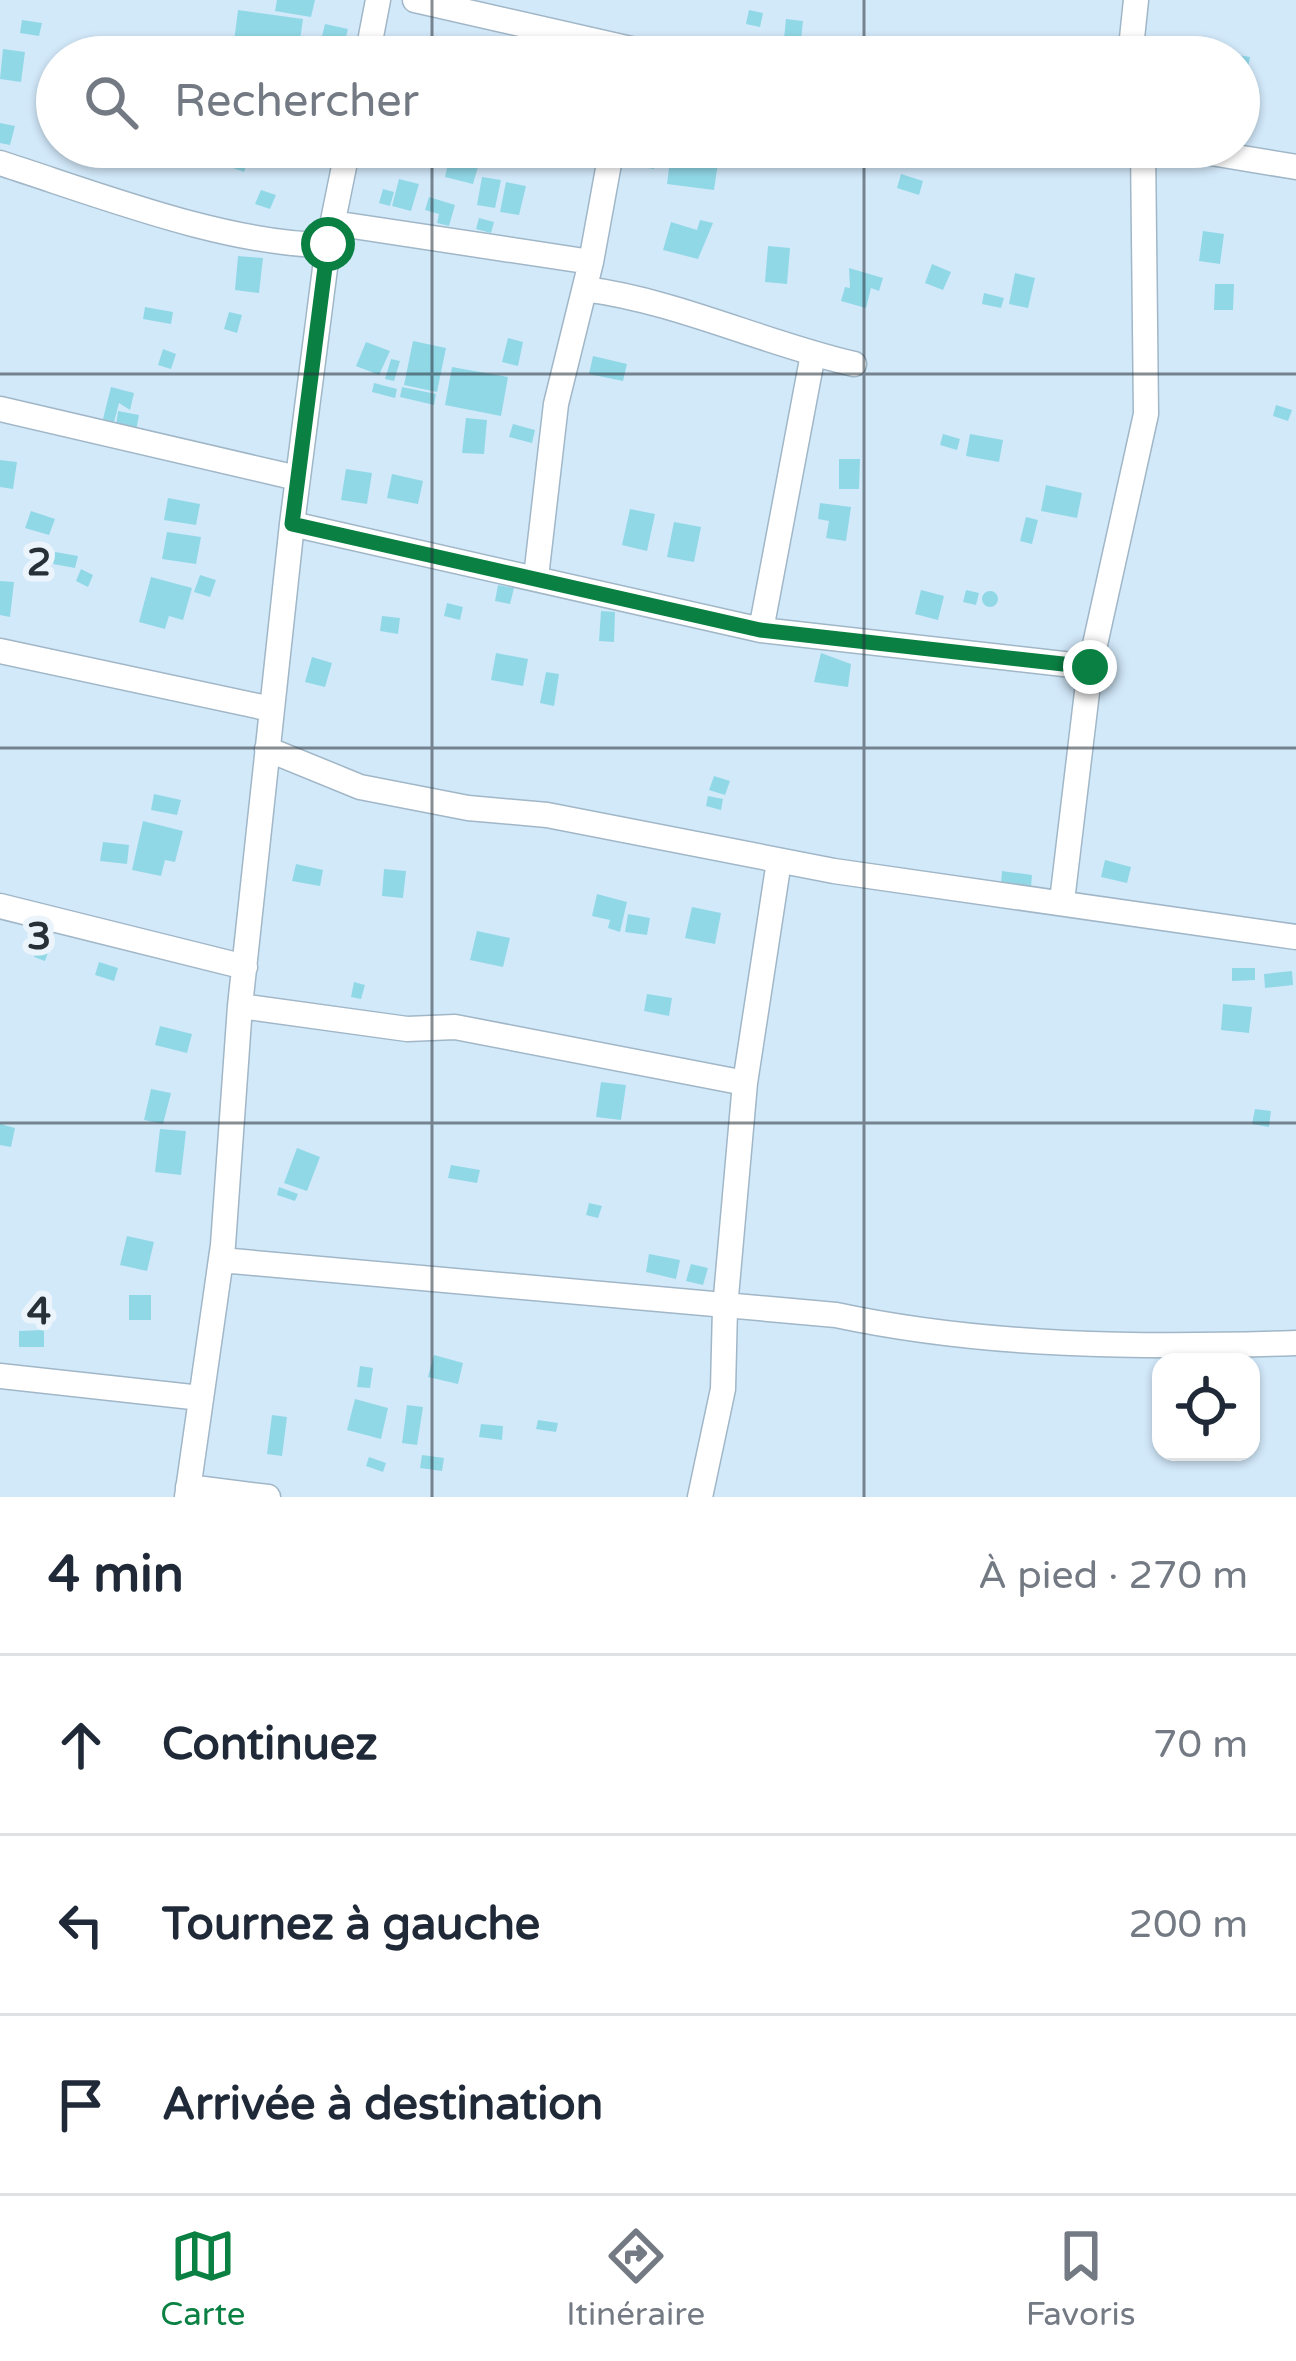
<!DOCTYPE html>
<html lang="fr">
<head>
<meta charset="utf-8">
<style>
	body { margin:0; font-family:"Varela Round",sans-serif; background:#f6f6f7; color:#1f2937 }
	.controls { position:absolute; right:36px; bottom:36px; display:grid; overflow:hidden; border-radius:24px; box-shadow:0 3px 9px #0004 }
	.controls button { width:108px; height:108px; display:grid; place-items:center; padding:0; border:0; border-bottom:3px solid #e0e1e3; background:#fff; color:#1f2937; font:60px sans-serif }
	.stop { position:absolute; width:36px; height:36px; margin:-27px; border:9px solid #0b8043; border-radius:50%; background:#fff }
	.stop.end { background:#0b8043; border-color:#fff; box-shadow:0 3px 12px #0008 }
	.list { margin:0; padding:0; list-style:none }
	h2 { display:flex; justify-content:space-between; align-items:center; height:156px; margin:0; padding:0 48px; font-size:51px }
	h2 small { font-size:39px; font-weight:400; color:#747a83 }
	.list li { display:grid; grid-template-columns:78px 1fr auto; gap:36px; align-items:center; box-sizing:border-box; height:180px; padding:0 48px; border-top:3px solid #e0e1e3 }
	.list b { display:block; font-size:45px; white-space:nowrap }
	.list em { font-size:39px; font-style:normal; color:#747a83 }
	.icon { flex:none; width:66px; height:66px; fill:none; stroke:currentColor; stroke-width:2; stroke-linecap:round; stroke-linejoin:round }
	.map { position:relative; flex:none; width:1296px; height:1497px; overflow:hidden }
	.search { position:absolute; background:#fff; box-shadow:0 3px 9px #0004; left:36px; right:36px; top:36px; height:132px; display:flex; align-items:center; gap:30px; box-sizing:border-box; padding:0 42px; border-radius:66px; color:#747a83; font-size:45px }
	.sheet { height:696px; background:#fff }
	nav { display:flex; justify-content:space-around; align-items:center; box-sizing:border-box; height:168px; border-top:3px solid #e0e1e3; background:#fff; font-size:33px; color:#747a83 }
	nav a { display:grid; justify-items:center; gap:6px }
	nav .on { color:#0b8043 }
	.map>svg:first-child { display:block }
</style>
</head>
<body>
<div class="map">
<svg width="1296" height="1497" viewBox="0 0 1296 1497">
	<rect width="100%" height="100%" fill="#d2e9fa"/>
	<path fill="#91d8e7" d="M277,0H315L311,17L275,11Z
		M238,10L303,19L298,55L269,51L268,57H232Z
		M749,10L763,13L760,27L746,24Z
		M786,19L803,21L800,51L783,49Z
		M22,20L42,23L39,36L20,33Z
		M325,24L348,29L341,57H317Z
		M304,38L315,39L312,54L301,52Z
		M465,43L481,46L479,57H436L438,49L463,54Z
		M3,49L25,52L21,82L0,79Z
		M1239,55L1250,57L1246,77L1239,76Z
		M0,123L15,126L10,145L0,143Z
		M227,147H252L244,172L222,164Z
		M636,147H669L666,159L656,158L654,169L633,165Z
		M684,147L720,149L714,190L667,184L670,160L682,161Z
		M449,159L478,167L473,184L445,177Z
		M901,174L923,181L919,195L897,188Z
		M482,177L501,180L495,208L477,205Z
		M399,179L419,184L411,211L392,206Z
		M506,182L526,186L519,215L500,212Z
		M383,189L394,192L390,206L379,203Z
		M261,190L276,195L270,209L255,204Z
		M429,197L455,205L449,226L437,223L439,214L425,210Z
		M479,218L494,222L491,233L476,229Z
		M700,220L713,223L698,259L663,250L671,222L697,230Z
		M1203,231L1224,234L1220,264L1199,261Z
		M768,246L790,248L787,284L765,282Z
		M238,256L263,258L259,293L235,290Z
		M932,264L951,272L943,290L925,283Z
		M849,268L883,278L879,291L871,288L866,308L841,301L845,287L850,288Z
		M1015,273L1035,278L1028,308L1009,304Z
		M1215,284H1234L1233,310H1214Z
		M984,293L1004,298L1001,308L982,304Z
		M145,307L173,312L171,324L143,319Z
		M229,312L242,315L237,333L224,329Z
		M508,338L523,342L518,366L502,362Z
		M413,341L446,348L437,392L404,385Z
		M366,342L390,351L379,375L356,366Z
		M163,349L176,354L171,369L158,365Z
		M593,356L627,364L623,381L589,374Z
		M391,359L400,361L394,381L385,379Z
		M452,367L508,377L501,416L445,405Z
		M374,383L397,389L395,398L372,392Z
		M111,387L134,393L130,410L119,403L114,422L103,419Z
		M402,387L436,394L434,405L400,397Z
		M1276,405L1292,410L1288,421L1273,416Z
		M118,411L139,415L135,436L115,433Z
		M466,418L487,420L484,454L462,453Z
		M513,424L535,430L532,443L509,437Z
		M943,434L960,439L957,450L940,445Z
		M970,434L1003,440L999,462L966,456Z
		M839,459H860L859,489H839Z
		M0,460L17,462L13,489L0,487Z
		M346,469L372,473L367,504L341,500Z
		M392,474L423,481L418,504L387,498Z
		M1046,485L1082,493L1077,518L1041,511Z
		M168,498L200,504L196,525L164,520Z
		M820,503L851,507L846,541L826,538L829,521L818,519Z
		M630,509L655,514L647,551L622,545Z
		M31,511L55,519L49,535L25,528Z
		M1026,517L1038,520L1032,544L1020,541Z
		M674,522L701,527L694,562L667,557Z
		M167,532L201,537L196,564L162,559Z
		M55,552L78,556L75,568L53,564Z
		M81,569L93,575L88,587L76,581Z
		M200,575L216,580L210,597L194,592Z
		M151,577L192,588L183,620L169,616L165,629L139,622Z
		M0,581L14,582L10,617L0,615Z
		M498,585L514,588L510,604L495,601Z
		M921,590L944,596L938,620L915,614Z
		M966,590L979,593L976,605L963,602Z
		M982 599a8 8 0 1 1 16 0a8 8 0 1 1-16 0Z
		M447,603L463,607L460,620L444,616Z
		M601,611L615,612L614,642L599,641Z
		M382,616L400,618L398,634L380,631Z
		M496,653L528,659L523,686L491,680Z
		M821,653L851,664L848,687L814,682Z
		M312,657L332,663L325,687L305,682Z
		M546,672L559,674L554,706L540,703Z
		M714,776L730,781L725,795L709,790Z
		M154,794L181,800L177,815L151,810Z
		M708,796L723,799L721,810L706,806Z
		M143,821L183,831L175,862L165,860L161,876L132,870Z
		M103,842L129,845L127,864L100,861Z
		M1105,860L1131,867L1127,883L1101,877Z
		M296,864L323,870L320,886L292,881Z
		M384,869L406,871L403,898L382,896Z
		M1002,871L1032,875L1031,887L1001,884Z
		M597,894L627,902L620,932L608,928L610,920L592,916Z
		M692,907L721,913L715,944L685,938Z
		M628,914L650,918L647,935L625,932Z
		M477,931L510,938L503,967L470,960Z
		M38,946L49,949L45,961L34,957Z
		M99,962L118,968L114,981L95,975Z
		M1232,968H1255V980L1232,981Z
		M1292,971L1293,985L1265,988L1264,974Z
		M354,982L365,985L361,999L351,997Z
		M647,994L672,998L669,1016L644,1011Z
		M1223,1004L1252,1007L1249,1033L1221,1030Z
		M160,1026L192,1034L187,1053L155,1045Z
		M601,1082L626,1085L621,1120L596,1117Z
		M151,1089L171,1093L163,1124L144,1120Z
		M1255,1109L1271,1111L1269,1127L1252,1124Z
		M0,1124L15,1128L11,1147L0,1145Z
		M160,1129L186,1131L181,1175L155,1172Z
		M297,1148L320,1157L307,1191L284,1183Z
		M451,1165L480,1170L477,1183L448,1178Z
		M279,1187L298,1194L295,1201L277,1195Z
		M589,1203L602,1206L598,1218L586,1215Z
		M127,1236L154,1242L147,1271L120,1265Z
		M649,1254L680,1260L676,1279L646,1272Z
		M691,1264L708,1268L703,1285L686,1281Z
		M129,1295H151V1320H129Z
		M44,1330V1347H19V1331Z
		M434,1355L463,1363L458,1384L428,1377Z
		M360,1366L373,1368L370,1388L357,1387Z
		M355,1399L388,1408L381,1439L347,1430Z
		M407,1405L423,1407L417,1445L402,1443Z
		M272,1415L287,1417L282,1456L267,1454Z
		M538,1420L558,1423L556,1432L536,1429Z
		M481,1424L503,1426L502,1440L479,1437Z
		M422,1455L444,1458L442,1471L420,1468Z
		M369,1457L386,1463L383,1472L366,1466Z"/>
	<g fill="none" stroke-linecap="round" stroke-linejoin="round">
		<defs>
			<path id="street" d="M415,0L666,57
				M367,57L378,0
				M1130,57L1136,0
				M1175,147L1296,167
				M0,163C97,194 227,245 328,245
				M333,223L591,262
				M585,289C677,301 763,343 854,364
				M0,409L297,478
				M292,524L761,630L1090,667
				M536,577L556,404L591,262L612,147
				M761,630L813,354
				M0,651L271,709
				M267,749L360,787L468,808L547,815L834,871L1296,937
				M1062,901L1090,667L1146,414L1143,147
				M0,906L245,967
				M240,1006L407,1029L455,1027L745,1083
				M221,1260L836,1315C986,1347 1144,1348 1296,1343
				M0,1376L201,1398
				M188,1487L268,1497
				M187,1497L223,1245L240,1006L292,524L328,245L348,147
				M700,1497L723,1389L725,1308L745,1083L779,861"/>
		</defs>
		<use href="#street" stroke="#a1b7c7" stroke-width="27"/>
		<use href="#street" stroke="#fff" stroke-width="24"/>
	</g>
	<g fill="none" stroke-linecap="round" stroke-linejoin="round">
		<path stroke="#0b8043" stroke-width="15" d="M328,244L292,524L760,630L1090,667"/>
	</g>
	<path fill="none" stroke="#273036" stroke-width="3" stroke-opacity="0.55" d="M432,0V57M864,0V57M432,147V1497M864,147V1497M0,374H1296M0,748H1296M0,1123H1296"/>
	<g font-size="39" text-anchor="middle" font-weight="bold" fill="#273036" stroke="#ebf4fb" stroke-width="12" stroke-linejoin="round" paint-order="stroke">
		<text x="39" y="575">2</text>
		<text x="39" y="949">3</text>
		<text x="39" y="1324">4</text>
	</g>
</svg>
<div class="controls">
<button><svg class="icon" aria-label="locate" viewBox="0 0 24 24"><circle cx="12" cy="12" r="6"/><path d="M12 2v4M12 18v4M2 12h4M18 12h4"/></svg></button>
</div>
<div class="stop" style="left:328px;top:244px"></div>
<div class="stop end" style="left:1090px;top:667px"></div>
<div class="search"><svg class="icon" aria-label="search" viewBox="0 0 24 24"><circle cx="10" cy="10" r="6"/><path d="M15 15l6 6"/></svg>Rechercher</div>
</div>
<section class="sheet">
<h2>4 min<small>À pied · 270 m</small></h2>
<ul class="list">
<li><svg class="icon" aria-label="ahead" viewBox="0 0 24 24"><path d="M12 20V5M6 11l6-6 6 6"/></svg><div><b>Continuez</b></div><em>70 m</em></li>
<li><svg class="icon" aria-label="left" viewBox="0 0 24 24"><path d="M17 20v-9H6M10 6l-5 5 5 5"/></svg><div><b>Tournez à gauche</b></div><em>200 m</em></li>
<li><svg class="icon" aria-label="arrive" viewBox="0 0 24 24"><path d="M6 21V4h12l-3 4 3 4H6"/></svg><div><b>Arrivée à destination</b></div></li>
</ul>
</section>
<nav>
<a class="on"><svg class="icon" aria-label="map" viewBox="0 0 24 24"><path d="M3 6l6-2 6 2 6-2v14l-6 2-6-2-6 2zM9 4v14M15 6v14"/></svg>Carte</a>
<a><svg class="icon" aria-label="directions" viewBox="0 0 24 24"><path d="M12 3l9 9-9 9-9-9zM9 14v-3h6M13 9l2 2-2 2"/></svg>Itinéraire</a>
<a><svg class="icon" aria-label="saved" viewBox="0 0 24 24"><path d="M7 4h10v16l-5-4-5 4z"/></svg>Favoris</a>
</nav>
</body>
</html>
